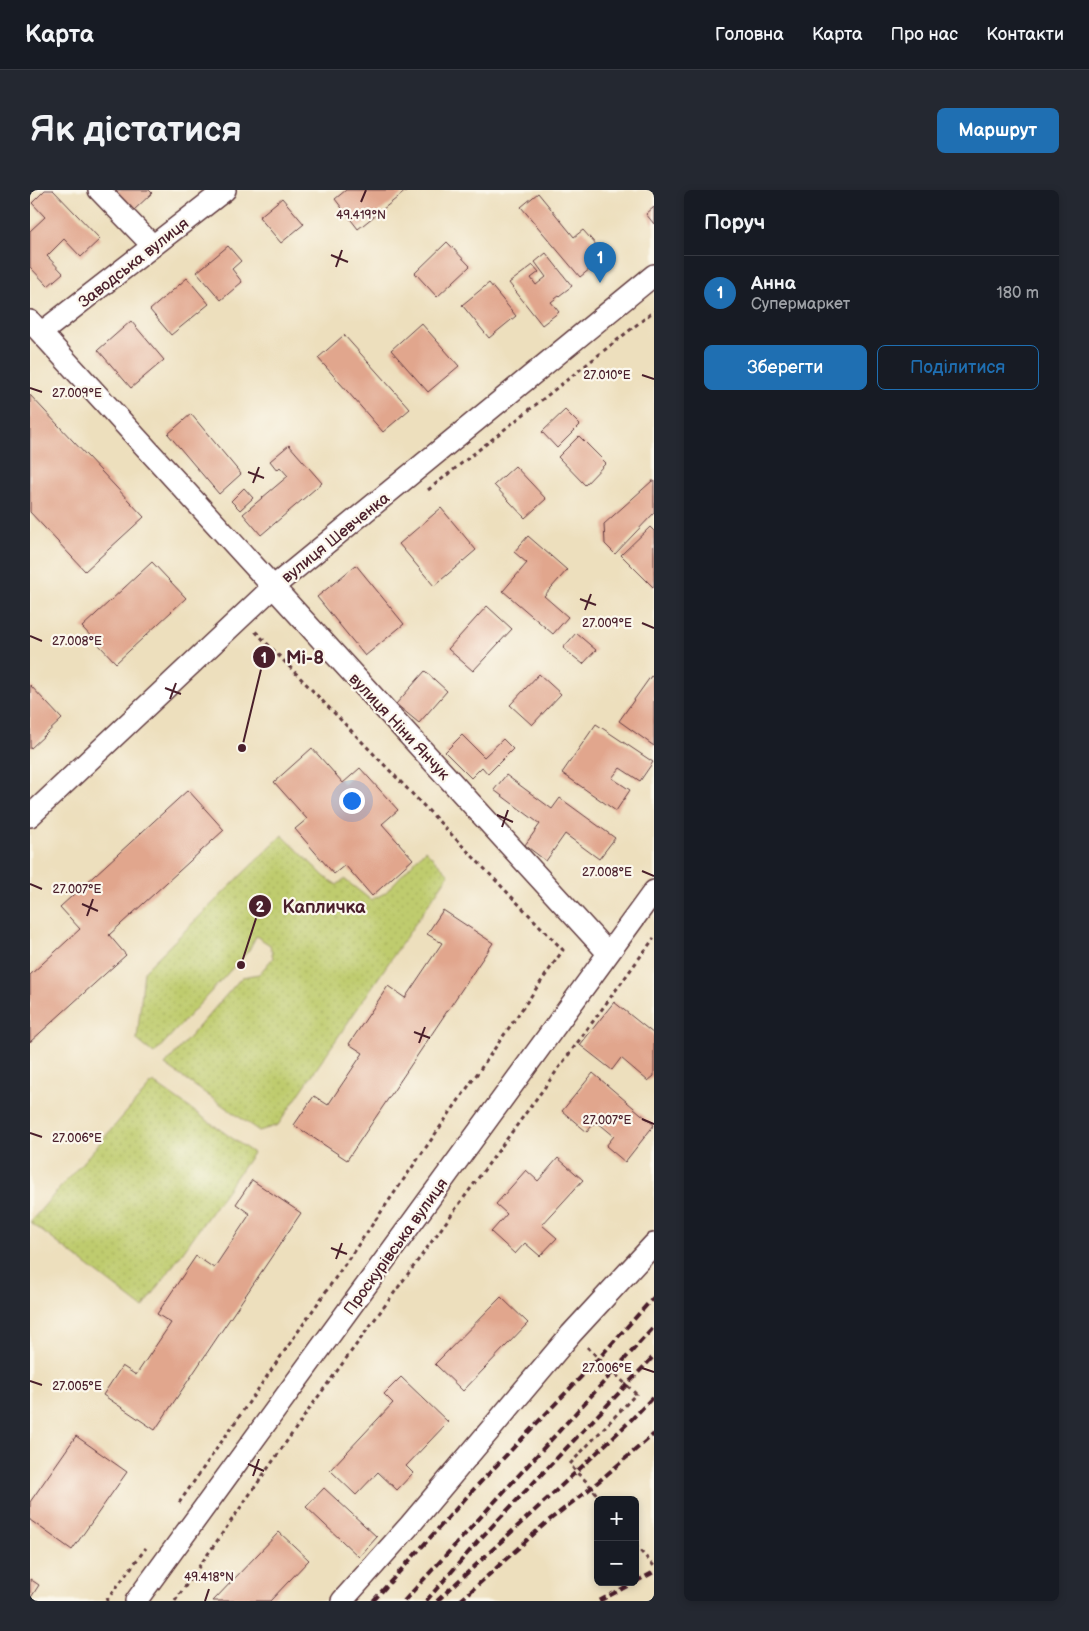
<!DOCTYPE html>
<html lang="uk">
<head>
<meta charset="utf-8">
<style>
	body { margin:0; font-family:"Balsamiq Sans",sans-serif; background:#242831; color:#f1f3f6 }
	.controls { position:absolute; right:15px; bottom:15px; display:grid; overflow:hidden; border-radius:8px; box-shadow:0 2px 8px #0003 }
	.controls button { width:45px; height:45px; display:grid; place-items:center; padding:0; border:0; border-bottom:1px solid #363941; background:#171b24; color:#f1f3f6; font:25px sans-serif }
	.you { position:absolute; left:321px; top:610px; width:18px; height:18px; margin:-12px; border:4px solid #fff; border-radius:50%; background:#1a73e8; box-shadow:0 0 0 8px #1a73e833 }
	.badge { display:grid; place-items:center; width:32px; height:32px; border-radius:50%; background:#1f6fb2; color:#fff; font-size:16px; font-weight:700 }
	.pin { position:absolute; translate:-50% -41px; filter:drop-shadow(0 1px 2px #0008) }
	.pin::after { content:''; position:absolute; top:26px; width:18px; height:15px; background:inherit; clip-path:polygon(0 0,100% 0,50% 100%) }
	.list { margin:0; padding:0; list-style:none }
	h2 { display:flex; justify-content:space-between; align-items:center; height:65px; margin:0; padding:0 20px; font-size:21px }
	h2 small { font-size:16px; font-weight:400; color:#9ea1a6 }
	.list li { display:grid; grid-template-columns:32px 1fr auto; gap:15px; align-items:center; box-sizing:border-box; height:75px; padding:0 20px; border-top:1px solid #363941 }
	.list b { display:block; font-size:19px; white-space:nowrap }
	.list p { margin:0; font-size:16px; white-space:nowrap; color:#9ea1a6 }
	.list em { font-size:16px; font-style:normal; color:#9ea1a6 }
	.actions { display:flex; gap:10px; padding:15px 20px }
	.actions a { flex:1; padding:11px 0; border:1px solid #1f6fb2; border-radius:8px; text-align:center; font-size:18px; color:#1f6fb2 }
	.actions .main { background:#1f6fb2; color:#fff }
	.map { position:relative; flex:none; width:624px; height:1411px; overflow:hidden; border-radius:8px }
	header { display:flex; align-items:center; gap:30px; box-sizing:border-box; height:70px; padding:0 25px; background:#171b24; border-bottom:1px solid #363941 }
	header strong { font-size:24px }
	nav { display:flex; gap:28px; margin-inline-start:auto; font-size:18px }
	.intro { display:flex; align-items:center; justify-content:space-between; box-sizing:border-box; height:120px; padding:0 30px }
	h1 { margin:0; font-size:35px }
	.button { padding:12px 22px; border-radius:8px; background:#1f6fb2; color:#fff; font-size:18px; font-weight:700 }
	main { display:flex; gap:30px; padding:0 30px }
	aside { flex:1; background:#171b24; border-radius:8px; box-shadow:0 2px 8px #0003 }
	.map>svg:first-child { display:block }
</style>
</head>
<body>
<header>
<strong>Карта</strong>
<nav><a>Головна</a><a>Карта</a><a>Про нас</a><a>Контакти</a></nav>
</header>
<div class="intro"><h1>Як дістатися</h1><a class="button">Маршрут</a></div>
<main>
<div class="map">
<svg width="624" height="1411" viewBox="0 0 624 1411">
	<defs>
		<pattern id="grass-dots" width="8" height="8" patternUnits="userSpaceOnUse" patternTransform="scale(1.25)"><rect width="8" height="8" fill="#bfcc6e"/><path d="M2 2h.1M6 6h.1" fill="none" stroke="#a6af5f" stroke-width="1.8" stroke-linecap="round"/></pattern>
	</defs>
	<rect width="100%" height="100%" fill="#fbf7ec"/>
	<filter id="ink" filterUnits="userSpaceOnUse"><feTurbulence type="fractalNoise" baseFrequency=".02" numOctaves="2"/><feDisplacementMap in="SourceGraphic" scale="10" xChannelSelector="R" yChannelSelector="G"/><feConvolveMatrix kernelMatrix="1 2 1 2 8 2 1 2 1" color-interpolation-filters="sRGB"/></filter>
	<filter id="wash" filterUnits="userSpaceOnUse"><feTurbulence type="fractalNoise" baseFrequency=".0096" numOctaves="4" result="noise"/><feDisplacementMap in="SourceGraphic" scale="20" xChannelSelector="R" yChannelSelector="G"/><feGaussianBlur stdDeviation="1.12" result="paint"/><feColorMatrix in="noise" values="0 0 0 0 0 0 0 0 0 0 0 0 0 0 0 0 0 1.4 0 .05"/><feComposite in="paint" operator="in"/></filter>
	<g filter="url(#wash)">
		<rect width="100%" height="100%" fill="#eddfbd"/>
		<path fill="url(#grass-dots)" stroke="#84764c" d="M252,645L295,687L307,695L314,689L341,710L355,703L395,660L419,684L248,935L229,941L135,875L212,787L229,784L243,768L240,755L226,746L219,760L124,864L107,850L114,781Z
			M123,892L223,963L113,1118L0,1032Z"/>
		<g id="blocks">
			<path fill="#e1a68d" d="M15,0H23L70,49L51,67L34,49L17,66L33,83L18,96L0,77V41L15,27L2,13Z
				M85,0H119L122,3L103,21L84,1Z
				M316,0H377L328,39L305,9Z
				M508,3L544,47L553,40L576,66L550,87L491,17Z
				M252,8L274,34L251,53L229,27Z
				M624,17V34L616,24Z
				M417,52L440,76L407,107L385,83Z
				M198,56L211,71L202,79L212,92L191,110L167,82Z
				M516,63L542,96L521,112L529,122L512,135L479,93L503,75L509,82L501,88L506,95L516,87L505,72Z
				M157,88L179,114L141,145L120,120Z
				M459,93L486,126L459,148L432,115Z
				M101,131L134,170L101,198L68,160Z
				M391,133L429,176L398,202L361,160Z
				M314,145L380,219L353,242L288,168Z
				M0,205L114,327L55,381L0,322Z
				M535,220L550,235L527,258L512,242Z
				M161,224L211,284L189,304L138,244Z
				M549,246L576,273L555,295L528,267Z
				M259,255L292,293L231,345L213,324L258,286L250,277L247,280L240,271Z
				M485,276L516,309L495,328L464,295Z
				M622,291H624V323L585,364L575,354L574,334Z
				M214,298L223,308L210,320L201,311Z
				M411,318L446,360L404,396L369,354Z
				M620,337L624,341V398L591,365Z
				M498,346L537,380L514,406L538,427L523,444L473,401L497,373L484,362Z
				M122,372L156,408L86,473L52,437Z
				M326,375L374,434L335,466L287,407Z
				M457,416L482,439L443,481L418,459Z
				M546,443L566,460L553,474L533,458Z
				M395,481L417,501L389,533L366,514Z
				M509,484L531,504L502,535L480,515Z
				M621,486L624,488V556L589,531Z
				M0,495L32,529L0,559Z
				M566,534L623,572L610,591L590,578L582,588L600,600L586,621L532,583Z
				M432,545L454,567L473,549L483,559L458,584L452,577L441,588L415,562Z
				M282,558L313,593L330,578L368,620L352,634L383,669L342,706L315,675L304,684L265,639L277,629L244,592Z
				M476,585L522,619L530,608L585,648L569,669L535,644L516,671L495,655L510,634L464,600Z
				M158,600L194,640L79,745L96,765L0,852V785L50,739L30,717Z
				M413,720L463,753L317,970L264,935L284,906L298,915L333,863L319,854L358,796L375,808L412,753L397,744Z
				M584,812L624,844V886L618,891L591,868L582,880L550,855Z
				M563,883L624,935L595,972L576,956L584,946L566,931L557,942L532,921Z
				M528,968L553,990L512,1035L527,1048L510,1066L495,1053L485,1064L461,1042L477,1024L466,1014L496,980L508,991Z
				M222,990L271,1023L125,1240L73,1205L92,1176L106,1185L141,1133L127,1124L166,1066L184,1078L220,1024L206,1014Z
				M471,1107L498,1133L433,1201L405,1174Z
				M371,1187L418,1232L376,1276L383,1283L367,1300L348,1282L326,1305L300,1280L363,1213L354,1204Z
				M46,1246L97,1282L42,1360L0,1330V1312Z
				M294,1298L347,1347L329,1367L276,1317Z
				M249,1342L279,1370L240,1411H183Z
				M0,1389L9,1395L0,1409Z"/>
		</g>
	</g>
	<g filter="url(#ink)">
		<use href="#blocks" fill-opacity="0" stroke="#623c41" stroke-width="1"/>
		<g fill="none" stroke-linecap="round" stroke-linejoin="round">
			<defs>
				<path id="minor" d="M69,0L123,56
					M0,131L578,763
					M11,143L195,0
					M0,626L243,397L624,85
					M106,1411L624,701
					M312,1411L380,1335L541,1144L624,1054"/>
			</defs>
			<use href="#minor" stroke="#623c41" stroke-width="24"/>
			<path stroke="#623c41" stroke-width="3" stroke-dasharray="4 4" stroke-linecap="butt" d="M398,300L624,121
				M557,1157L606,1204L540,1274L546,1282L557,1292L571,1310
				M149,1313L533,760L225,441
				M605,1355L624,1376
				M76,1411L116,1358
				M145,1411L285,1211L624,748"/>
			<use href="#minor" stroke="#fff" stroke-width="21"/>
			<path stroke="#4a1f2b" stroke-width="4" stroke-dasharray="8 4" stroke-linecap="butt" d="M605,1392L624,1382
				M343,1411L444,1299L569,1168L624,1107
				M374,1411L624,1137
				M396,1411L450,1349L624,1166
				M407,1411L559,1270L600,1231L624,1206
				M430,1411L518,1331L561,1298L624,1244
				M569,1411L605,1392"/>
		</g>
	</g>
	<path fill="none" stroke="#4a1f2b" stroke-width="2" d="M331,12L336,0M301,65L318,72M306,77L312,60M612,185L624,189M0,198L12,202M218,282L234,288M223,293L229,277M550,409L566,415M555,420L561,404M612,433L624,438M0,446L12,451M135,498L151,504M140,509L146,493M467,625L483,632M472,637L478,620M612,681L624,686M0,694L12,699M52,714L68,721M57,726L63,709M384,842L400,848M389,853L395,837M612,929L624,934M0,943L12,947M301,1058L317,1064M306,1069L312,1053M612,1178L624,1182M0,1191L12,1195M218,1274L234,1281M223,1286L229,1269M175,1411L179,1399"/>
	<g text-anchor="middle" stroke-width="4.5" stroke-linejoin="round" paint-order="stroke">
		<g font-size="16" fill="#4a1f2b" stroke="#fbf7ec">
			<text transform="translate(103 72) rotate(-38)" y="6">Заводська вулиця</text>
			<text transform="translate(305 347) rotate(-39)" y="6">вулиця Шевченка</text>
			<text transform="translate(370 536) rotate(47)" y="6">вулиця Ніни Янчук</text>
			<text transform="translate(365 1056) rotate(-54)" y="6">Проскурівська вулиця</text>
		</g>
	</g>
	<g font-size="12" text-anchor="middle" fill="#4a1f2b" stroke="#fbf7ec" stroke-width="4.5" stroke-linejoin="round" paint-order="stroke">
		<text x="331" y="29">49.419°N</text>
		<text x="577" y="189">27.010°E</text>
		<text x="47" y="207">27.009°E</text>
		<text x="577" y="437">27.009°E</text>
		<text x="47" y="455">27.008°E</text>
		<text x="577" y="686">27.008°E</text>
		<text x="47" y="703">27.007°E</text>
		<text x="577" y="934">27.007°E</text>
		<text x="47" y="952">27.006°E</text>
		<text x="577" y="1182">27.006°E</text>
		<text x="47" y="1200">27.005°E</text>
		<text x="179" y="1391">49.418°N</text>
	</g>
	<path fill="none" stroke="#4a1f2b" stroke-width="2" d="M212 558L234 467M211 775L230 716"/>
	<g fill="#4a1f2b" stroke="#fbf7ec" stroke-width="2">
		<circle cx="212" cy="558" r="5"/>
		<circle cx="211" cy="775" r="5"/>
		<circle cx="234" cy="467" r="12"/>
		<circle cx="230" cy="716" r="12"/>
	</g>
	<g font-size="15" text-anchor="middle" font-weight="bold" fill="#fff">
		<text x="234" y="473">1</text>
		<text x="230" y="722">2</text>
	</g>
	<g font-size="18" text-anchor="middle" font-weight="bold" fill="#4a1f2b" stroke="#fbf7ec" stroke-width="4.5" stroke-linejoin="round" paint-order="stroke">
		<text x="275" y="474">Mi-8</text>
		<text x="294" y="723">Капличка</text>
	</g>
</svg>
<div class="controls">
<button>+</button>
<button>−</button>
</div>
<div class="you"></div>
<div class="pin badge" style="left:570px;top:93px">1</div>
</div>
<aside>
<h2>Поруч<small></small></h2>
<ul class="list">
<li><span class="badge">1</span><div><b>Анна</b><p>Супермаркет</p></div><em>180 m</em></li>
</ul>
<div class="actions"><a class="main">Зберегти</a><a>Поділитися</a></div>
</aside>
</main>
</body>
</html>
